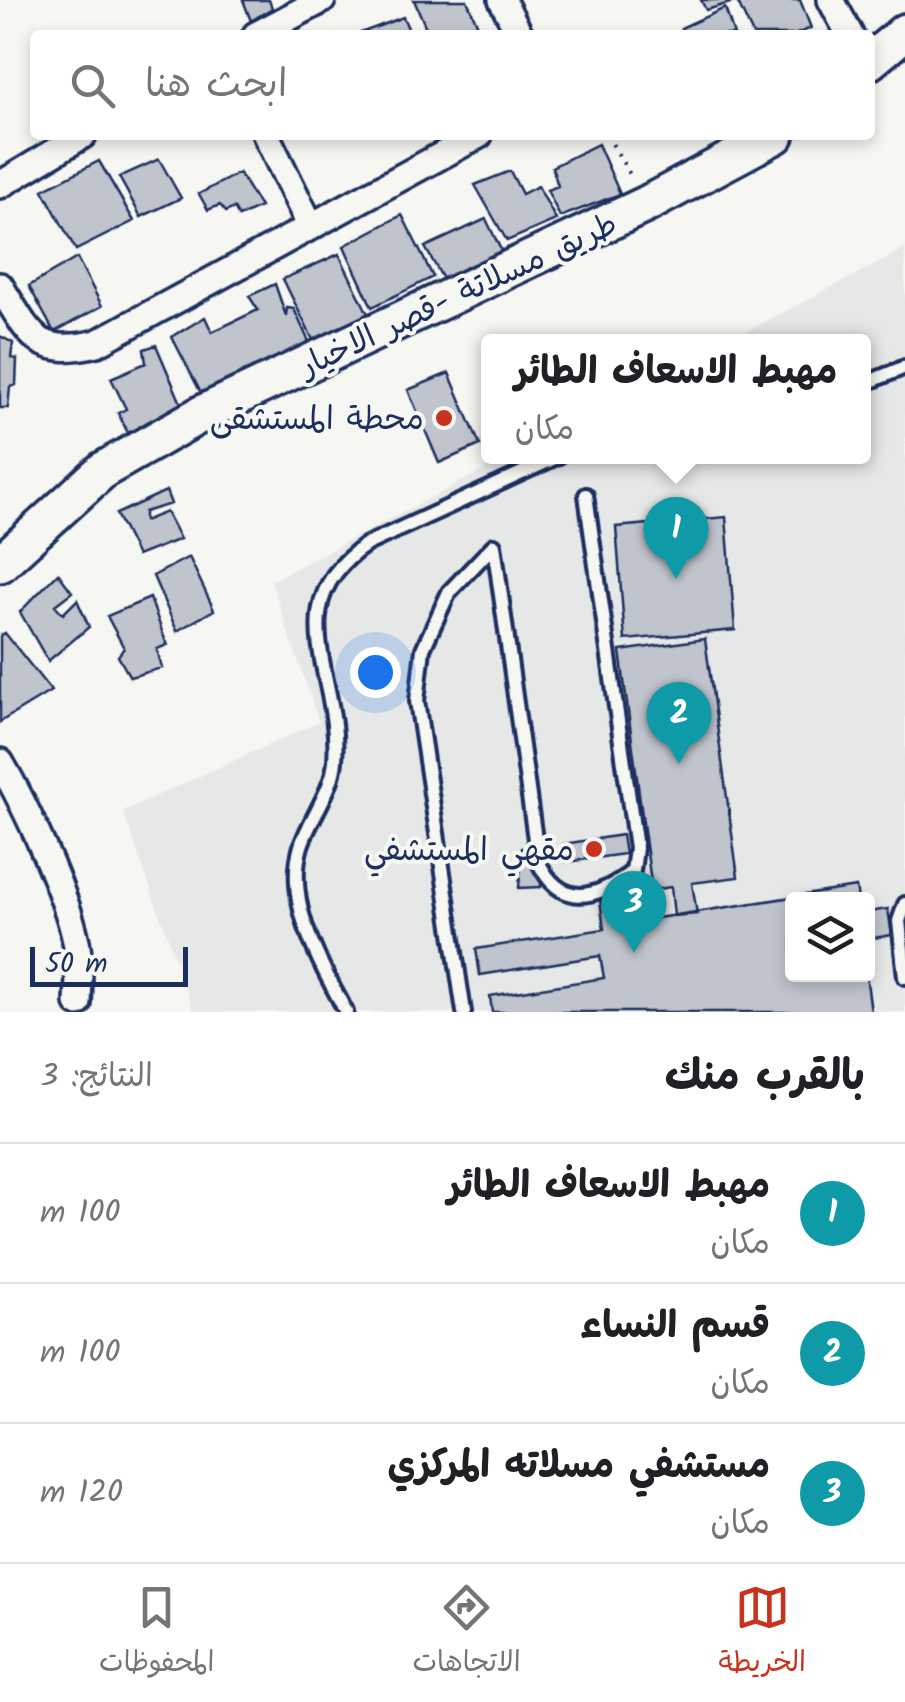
<!DOCTYPE html>
<html lang="ar">
<head>
<meta charset="utf-8">
<style>
	body { margin:0; font-family:Kalam,"Playpen Sans Arabic",sans-serif; background:#f2f2f2; color:#202124; direction:rtl }
	.controls { position:absolute; right:30px; bottom:30px; display:grid; overflow:hidden; border-radius:10px; box-shadow:0 5px 15px #0003 }
	.controls button { width:90px; height:90px; display:grid; place-items:center; padding:0; border:0; border-bottom:2px solid #e0e0e0; background:#fff; color:#202124; font:50px sans-serif }
	.scale { position:absolute; left:30px; bottom:25px; width:158px; box-sizing:border-box; padding-left:10px; border:5px solid #1b2f5e; border-top:0; font-size:28px; line-height:35px; white-space:nowrap; color:#1b2f5e; -webkit-text-stroke:8px #f6f6f2; paint-order:stroke }
	.you { position:absolute; left:375px; top:672px; width:35px; height:35px; margin:-25px; border:8px solid #fff; border-radius:50%; background:#1a73e8; box-shadow:0 0 0 15px #1a73e833 }
	.badge { display:grid; place-items:center; width:65px; height:65px; border-radius:50%; background:#c8321e; color:#fff; font-size:32px; font-weight:700 }
	.pin { position:absolute; translate:-50% -82px; filter:drop-shadow(0 2px 5px #0008) }
	.pin::after { content:''; position:absolute; top:52px; width:35px; height:30px; background:inherit; clip-path:polygon(0 0,100% 0,50% 100%) }
	.popup { position:absolute; left:481px; top:334px; width:390px; height:130px; box-sizing:border-box; display:grid; place-content:center; border-radius:10px; background:#fff; filter:drop-shadow(0 2px 8px #0005); font-size:32px; white-space:nowrap; color:#757577 }
	.popup b { font-size:38px; color:#202124 }
	.popup::after { content:''; position:absolute; left:50%; top:100%; margin-left:-20px; border:20px solid transparent; border-top-color:#fff }
	.list { margin:0; padding:0; list-style:none }
	h2 { display:flex; justify-content:space-between; align-items:center; height:130px; margin:0; padding:0 40px; font-size:42px }
	h2 small { font-size:32px; font-weight:400; color:#757577 }
	.list li { display:grid; grid-template-columns:65px 1fr auto; gap:30px; align-items:center; box-sizing:border-box; height:140px; padding:0 40px; border-top:2px solid #e0e0e0 }
	.list b { display:block; font-size:38px; white-space:nowrap }
	.list p { margin:0; font-size:32px; white-space:nowrap; color:#757577 }
	.list em { font-size:32px; font-style:normal; color:#757577 }
	.icon { flex:none; width:55px; height:55px; fill:none; stroke:currentColor; stroke-width:2; stroke-linecap:round; stroke-linejoin:round }
	.map { position:relative; flex:none; width:905px; height:1012px; overflow:hidden; direction:ltr }
	.search { position:absolute; background:#fff; box-shadow:0 5px 15px #0003; left:30px; right:30px; top:30px; height:110px; display:flex; align-items:center; gap:25px; box-sizing:border-box; padding:0 35px; border-radius:10px; color:#757577; font-size:38px }
	.sheet { height:550px; background:#fff }
	nav { display:flex; justify-content:space-around; align-items:center; box-sizing:border-box; height:140px; border-top:2px solid #e0e0e0; background:#fff; font-size:28px; color:#757577 }
	nav a { display:grid; justify-items:center; gap:5px }
	nav .on { color:#c8321e }
	.map>svg:first-child { display:block }
</style>
</head>
<body>
<div class="map">
<svg width="905" height="1012" viewBox="0 0 905 1012">
	<rect width="100%" height="100%" fill="#f6f6f2"/>
	<filter id="ink" filterUnits="userSpaceOnUse"><feTurbulence type="fractalNoise" baseFrequency=".01" numOctaves="2"/><feDisplacementMap in="SourceGraphic" scale="20" xChannelSelector="R" yChannelSelector="G"/><feConvolveMatrix kernelMatrix="1 2 1 2 8 2 1 2 1" color-interpolation-filters="sRGB"/></filter>
	<g filter="url(#ink)">
		<path fill="#e6e7e7" fill-rule="evenodd" d="M905,249V1012H194L123,811L319,722L271,581L509,457L864,456V342L728,341ZM792,899H868V974H792Z"/>
		<path fill="#c0c4cd" stroke="#1b2f5e" stroke-width="2.5" d="M243,0H269L272,8L251,21Z
			M414,0H467L481,33L429,35Z
			M701,0H800L811,28L794,35H753L737,1L706,10Z
			M725,8L734,35H684L681,28Z
			M403,17L411,35L358,34Z
			M598,144L620,194L560,217L547,190L558,186L552,167Z
			M159,159L181,198L141,217L119,177Z
			M99,161L134,221L76,250L43,190Z
			M510,171L522,194L538,186L556,220L507,241L475,185Z
			M239,173L260,207L239,217L234,208L226,212L220,205L208,210L199,194Z
			M402,215L433,277L372,307L344,246Z
			M486,219L502,252L443,279L425,247Z
			M339,254L369,316L313,340L283,279Z
			M77,258L102,306L54,332L29,286Z
			M275,284L286,316L287,308L294,309L310,344L202,395L172,337L205,317L212,332L258,310L249,296Z
			M0,336L13,343L11,358L17,359L16,385L10,387L8,408H0Z
			M156,345L183,408L129,435L118,413L126,409L111,378L146,363L144,349Z
			M449,373L480,445L439,463L408,390Z
			M166,491L171,504L144,512V521L166,512L180,539L137,556L116,514Z
			M726,517L735,630L625,640L616,527Z
			M189,557L214,610L177,631L153,576Z
			M58,573L72,592L55,605L63,614L77,600L89,627L48,661L20,612Z
			M150,598L167,645L157,649L162,668L130,677L118,656L124,648L107,616Z
			M5,633L51,691L0,722V636Z
			M705,639L738,877L692,883L697,914L674,916L671,887L652,890L620,651Z
			M622,835L625,854L566,862L563,844Z
			M522,848H540L541,887L519,888Z
			M856,887L858,899H792V974H866L871,1012H492L490,996L604,978L600,956L480,975L476,949L604,929L600,899L634,894L638,921Z
			M888,909L892,935L868,939V912Z"/>
		<g fill="none" stroke-linecap="round" stroke-linejoin="round">
			<defs>
				<path id="lane" d="M864,384L905,367
					M674,461L684,456
					M494,545L538,861C561,910 597,899 633,871L636,848L586,495
					M905,904L899,921L905,977
					M346,1012C321,964 284,903 301,846C310,818 333,790 335,761C342,677 276,605 367,544L559,456
					M464,1012L417,701L423,649L449,592L494,545"/>
				<path id="street" d="M502,0L520,35
					M831,0L850,35
					M256,35L322,0
					M266,135L311,227
					M0,185L83,135
					M0,286C30,334 35,358 97,343L479,135
					M0,762C25,804 66,893 76,941C80,961 79,982 78,1003"/>
				<path id="secondary" d="M870,61L905,32
					M0,564L103,470L205,412L647,204L776,135"/>
			</defs>
			<use href="#lane" stroke="#1b2f5e" stroke-width="20"/>
			<use href="#street" stroke="#1b2f5e" stroke-width="32"/>
			<use href="#secondary" stroke="#1b2f5e" stroke-width="42"/>
			<path stroke="#1b2f5e" stroke-width="4" stroke-dasharray="2.5 8" stroke-linecap="butt" d="M607,135L632,178"/>
			<use href="#lane" stroke="#f6f6f2" stroke-width="12"/>
			<use href="#street" stroke="#f6f6f2" stroke-width="25"/>
			<use href="#secondary" stroke="#f6f6f2" stroke-width="35"/>
		</g>
	</g>
	<g fill="#c8321e" stroke="#f6f6f2" stroke-width="4">
		<circle cx="444" cy="418" r="10"/>
		<circle cx="594" cy="849" r="10"/>
	</g>
	<g text-anchor="middle" stroke-width="8" stroke-linejoin="round" paint-order="stroke">
		<g font-size="32" fill="#1b2f5e" stroke="#f6f6f2">
			<text transform="translate(458 294) rotate(-25)" y="11">طريق مسلاتة -قصر الاخيار</text>
		</g>
		<g font-size="32" fill="#1b2f5e" stroke="#f6f6f2" text-anchor="end">
			<text x="424" y="429">محطة المستشقى</text>
			<text x="574" y="860">مقهي المستشفي</text>
		</g>
	</g>
</svg>
<div class="controls">
<button><svg class="icon" aria-label="layers" viewBox="0 0 24 24"><path d="M12 4l9 5-9 5-9-5zM3 14l9 5 9-5"/></svg></button>
</div>
<div class="scale">50 m</div>
<div class="you"></div>
<div class="pin badge" style="left:676px;top:579px;background:#0f9aa8">1</div>
<div class="popup"><b>مهبط الاسعاف الطائر</b>مكان</div>
<div class="pin badge" style="left:679px;top:764px;background:#0f9aa8">2</div>
<div class="pin badge" style="left:634px;top:953px;background:#0f9aa8">3</div>
<div class="search"><svg class="icon" aria-label="search" viewBox="0 0 24 24"><circle cx="10" cy="10" r="6"/><path d="M15 15l6 6"/></svg>ابحث هنا</div>
</div>
<section class="sheet">
<h2>بالقرب منك<small>النتائج: 3</small></h2>
<ul class="list">
<li><span class="badge" style="background:#0f9aa8">1</span><div><b>مهبط الاسعاف الطائر</b><p>مكان</p></div><em>100 m</em></li>
<li><span class="badge" style="background:#0f9aa8">2</span><div><b>قسم النساء</b><p>مكان</p></div><em>100 m</em></li>
<li><span class="badge" style="background:#0f9aa8">3</span><div><b>مستشفي مسلاته المركزي</b><p>مكان</p></div><em>120 m</em></li>
</ul>
</section>
<nav>
<a class="on"><svg class="icon" aria-label="map" viewBox="0 0 24 24"><path d="M3 6l6-2 6 2 6-2v14l-6 2-6-2-6 2zM9 4v14M15 6v14"/></svg>الخريطة</a>
<a><svg class="icon" aria-label="directions" viewBox="0 0 24 24"><path d="M12 3l9 9-9 9-9-9zM9 14v-3h6M13 9l2 2-2 2"/></svg>الاتجاهات</a>
<a><svg class="icon" aria-label="saved" viewBox="0 0 24 24"><path d="M7 4h10v16l-5-4-5 4z"/></svg>المحفوظات</a>
</nav>
</body>
</html>
